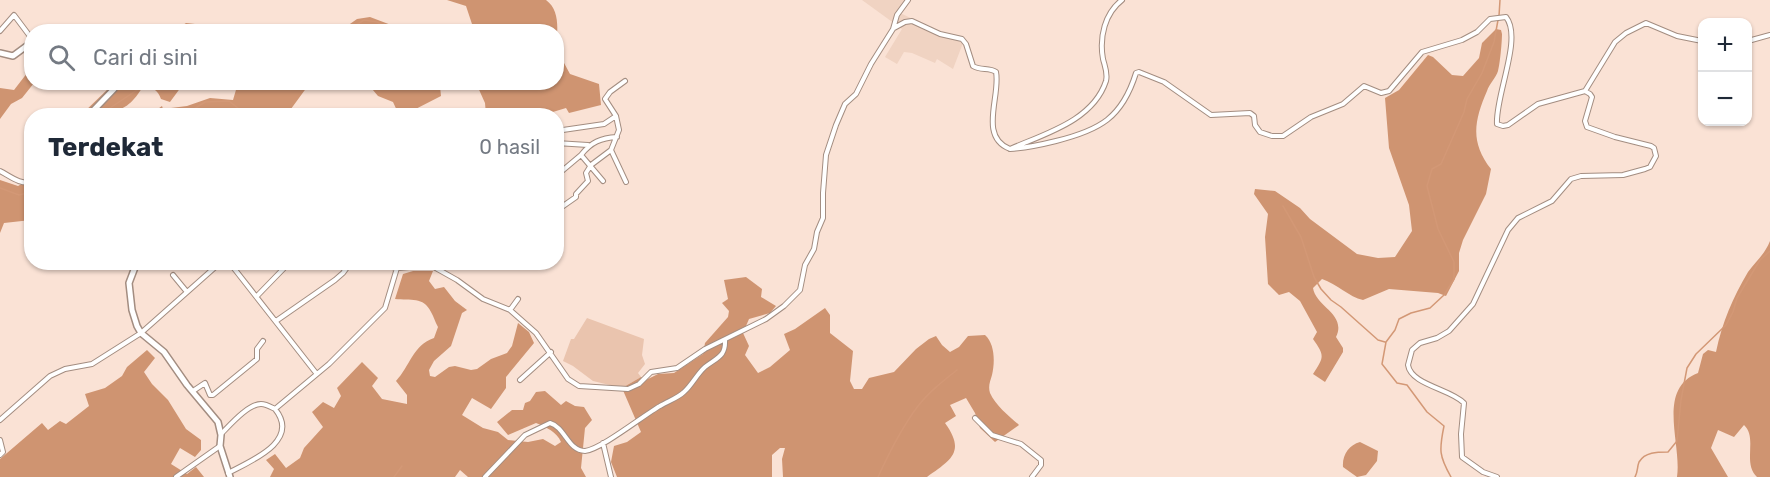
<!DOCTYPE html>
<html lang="id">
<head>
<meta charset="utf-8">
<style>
	body { margin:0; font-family:Rubik,sans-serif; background:#f6f6f7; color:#1f2937 }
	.controls { position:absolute; right:18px; top:18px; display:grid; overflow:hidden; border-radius:12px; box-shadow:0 2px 4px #0004 }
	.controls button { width:54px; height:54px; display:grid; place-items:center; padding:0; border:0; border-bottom:2px solid #e0e1e3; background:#fff; color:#1f2937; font:30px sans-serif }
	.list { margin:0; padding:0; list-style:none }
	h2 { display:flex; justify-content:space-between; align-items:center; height:78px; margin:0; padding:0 24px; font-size:26px }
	h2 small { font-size:20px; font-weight:400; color:#747a83 }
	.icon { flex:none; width:33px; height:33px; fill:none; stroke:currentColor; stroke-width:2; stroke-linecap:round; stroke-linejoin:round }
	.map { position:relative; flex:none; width:1770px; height:477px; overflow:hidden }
	.search { position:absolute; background:#fff; box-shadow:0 2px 4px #0004; left:24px; top:24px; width:540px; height:66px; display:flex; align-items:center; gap:15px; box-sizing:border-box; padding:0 21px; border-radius:24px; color:#747a83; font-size:22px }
	.panel { position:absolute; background:#fff; box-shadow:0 2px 4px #0004; left:24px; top:108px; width:540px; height:162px; border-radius:24px }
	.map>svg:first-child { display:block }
</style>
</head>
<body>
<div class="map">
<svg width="1770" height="477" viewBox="0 0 1770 477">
	<rect width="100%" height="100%" fill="#fae2d5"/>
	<path fill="#f0d3c2" d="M862,0H906L898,12L963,43L953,69L937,59L935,63L912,53L904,52L897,64L885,57L902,29Z"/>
	<path fill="#eac4ae" d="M587,318L644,339L642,355L645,364L638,373L641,377L622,388L593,381L573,366L563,361L571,339H574Z"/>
	<path fill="#cf9471" d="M447,0H546C557,8 558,22 557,35L556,32L470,31L474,30L466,6Z
		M370,17L407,31H340L357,19Z
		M186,23L222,27L238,31H174Z
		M1496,29L1501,30L1502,34C1502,42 1500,64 1498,71C1496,78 1489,84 1487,91C1474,121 1470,142 1491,169L1486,194L1463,240L1459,253V271L1446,296L1438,293L1389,289L1363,300C1349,297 1337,284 1322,279L1313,288C1316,307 1347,314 1336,337L1343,348V352L1325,382L1313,374C1324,357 1325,356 1313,339L1317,332L1300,301L1289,292L1279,295L1268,284L1265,237L1268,214L1254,194L1255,189L1275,191L1300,208L1310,219L1357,254L1378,258L1395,257L1412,231L1409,205L1389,148L1385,98L1399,90L1428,55L1433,57L1452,75L1463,76L1479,58L1482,43Z
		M557,50L570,74L599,84L601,105L569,113L566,108L543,115H486L485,103L476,83L556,82Z
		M31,68L32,82L34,83L22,98L11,104L0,119V88L14,90Z
		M129,83H184L170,102L161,99C158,90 153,88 144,85C136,98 126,112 110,110L103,115L80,116L110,87L120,86Z
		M238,83H310L288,113L289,115H143L146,112L152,113L162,106L163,109L187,106L210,98L233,100Z
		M367,83H461L440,86L441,96L402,116L399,115L393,102L378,96Z
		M31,179V220L4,223L0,233V180L18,186Z
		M1770,241V477H1757C1742,463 1758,438 1744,425L1734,437L1718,430L1711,448L1728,477H1677C1682,444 1656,389 1698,373L1703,354L1708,350L1716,352C1722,323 1733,297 1748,272C1756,261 1765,254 1770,241Z
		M413,271H433L429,281L435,289L444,287L455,301L467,310L462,313L451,346L434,361L429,370L430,376L435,377L449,367L455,366L471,370L477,369L491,359L507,353L512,346L518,323L529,332L534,343L506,377V388L491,409L472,398L462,415L483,428L498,432L508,440L528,442L543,439L555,446L561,442C557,432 546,427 536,423L508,435L497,422L512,410H523L525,403L530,401L536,392L545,391L561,405L566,401L575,406L584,407L592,420L585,428L581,468L586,477H468L460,470L455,477H270L274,469L266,460L275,454L286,468L300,458L304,448L323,427L312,412L323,402L334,408L341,396L337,388L362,362L378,378L372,386L382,399L407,404V395L396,381C410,366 413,345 434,338L438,327C435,322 434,317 431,312C423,296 411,301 395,299L403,274Z
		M746,277L762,289L761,297L776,306L770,313L749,319L743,333L749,346L745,355L758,373L770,367L790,350L784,334L795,329L825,308L830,315V333L853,351L850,381L854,389H862L869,378L894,372L916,349L929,339L936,336L942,345L950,352L959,347L968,336L985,335C995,344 995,362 992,375C990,382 988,386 990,393C995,405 1010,417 1019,425L995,442L980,428L975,413L966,398L950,405L956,416L945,423C966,452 951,460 927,477H783L782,459L785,448H780L772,455V477H617L611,462L614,446L627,442L641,432L622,388L641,377L646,380L658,374L674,373L703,354L705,343L728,317L729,311L722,303L728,299L724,280Z
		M147,350L155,358L144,372L152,384L168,400L186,429L201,440V450L195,457L180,448L171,464L187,474L196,467L204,477H0V459L42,423L48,430L60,421L66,424L89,406L85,394L105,388L122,376L127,367Z
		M1360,442L1378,451L1377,461L1366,475L1357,477L1343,467C1342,455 1349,445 1360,442Z"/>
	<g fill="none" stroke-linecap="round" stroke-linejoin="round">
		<path stroke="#d39876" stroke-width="1.5" d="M1499,16L1500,0
			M182,32C194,25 214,27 227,32
			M345,32L364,20L377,22L395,32
			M98,116L137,90L144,82
			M155,116L162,111H191L205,102L229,101L248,116
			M0,188L19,195L32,192
			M1283,206L1301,237L1314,277L1321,289L1331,300L1341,307L1378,340L1385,342
			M394,477L402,466
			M878,477C889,453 902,427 918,406C929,392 943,381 957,370
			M1451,477C1439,456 1439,450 1444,426L1427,412L1407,385L1397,383L1382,364L1386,342L1395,330L1399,319L1411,313L1430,308L1444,295L1454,279V262L1438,229L1427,186L1432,169L1441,164L1464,112L1467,99L1482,73L1494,42L1498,20
			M1635,477C1638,472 1637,467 1639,462C1645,452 1657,452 1668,452L1677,441L1681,400L1687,368L1696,354L1726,325L1733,312L1737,298L1760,260L1770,251"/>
		<defs>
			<path id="street" d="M894,28L905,22L912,21L940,34L962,39L966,44L973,66C981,71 989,67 996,72C1001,95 978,137 1010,149C1044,134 1093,121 1106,81C1108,73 1105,67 1103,59C1099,37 1105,13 1122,0
				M0,31L14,15L32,39
				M1748,41L1770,35
				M1585,91L1615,42L1626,33L1646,23L1677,36L1702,41
				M556,131L604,124L616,116
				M556,143L588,145
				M1010,149C1026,148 1040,145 1056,141C1100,130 1122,118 1136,73L1139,72L1164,82L1211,115L1250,113L1254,116L1255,125L1260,132L1272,136H1283L1311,117L1343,104L1364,86L1381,93L1389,91L1422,52L1462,40L1477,32L1490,19L1506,17C1523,38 1495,96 1497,124L1503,126L1508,125L1538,104L1585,91L1590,94L1592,97L1585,121L1587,127L1615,137L1651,146L1654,148L1656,156L1650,167L1645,169L1623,175L1581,176L1571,179L1552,201L1518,218L1508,230L1473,304L1449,331L1437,338L1420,343L1412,350L1408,365C1411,385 1451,389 1464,403L1461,434L1462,457L1483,472L1497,477
				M611,150L626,182
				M581,155C591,142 601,138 617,137
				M0,171C10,176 20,185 32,182
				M556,176L581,155L603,181
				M556,211L576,197V194L588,181L586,173L591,165L611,150L619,130L616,116L605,99L610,92L625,81
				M556,243L559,244
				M229,262L316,373
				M370,262L397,268L409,267L423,263L432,266L457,280L483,299L510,310L536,333L568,379L579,386L628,389L639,384L651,372L677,368L705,349L766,319L784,306L800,290L805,265L814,249L817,232L823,218V193L826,155L836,125L845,104L856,94L871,64L893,29L897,15L908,0
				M173,275L187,292
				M257,296L290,262
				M510,310L518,299
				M276,321L335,280L343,273L351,262
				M520,380L551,352
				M193,391L205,383L210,395H213L257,359V349L263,341
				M975,418L992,435L1021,444L1041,460V465L1032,477
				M0,420L50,376L65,369L92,364L141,333L221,262
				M221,434C230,425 248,404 261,404C266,404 271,407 275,409
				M0,440L3,452L0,455
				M603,443L611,477
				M228,473C251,461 301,441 275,409L329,364L385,308L397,268
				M176,477L220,446
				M485,477L525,435L550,423C565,427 568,451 585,451C600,450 644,415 660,406C668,401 678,398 684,392C692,385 697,374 705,367C716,358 726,357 725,340"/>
			<path id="secondary" d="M0,53L13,56L32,42
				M88,116L114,89L113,82
				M137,262L129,283L132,310L137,326L141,333L164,352L187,385L218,422L221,435L220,446L230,477"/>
		</defs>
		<use href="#street" stroke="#a38d81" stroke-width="6"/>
		<use href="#secondary" stroke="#a38d81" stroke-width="8"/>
		<use href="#street" stroke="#fff" stroke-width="4"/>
		<use href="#secondary" stroke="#fff" stroke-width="5"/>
	</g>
</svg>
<div class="controls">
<button>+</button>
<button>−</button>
</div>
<div class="search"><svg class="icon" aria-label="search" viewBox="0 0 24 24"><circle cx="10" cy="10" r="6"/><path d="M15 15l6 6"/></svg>Cari di sini</div>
<section class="panel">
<h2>Terdekat<small>0 hasil</small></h2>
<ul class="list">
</ul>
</section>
</div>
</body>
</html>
